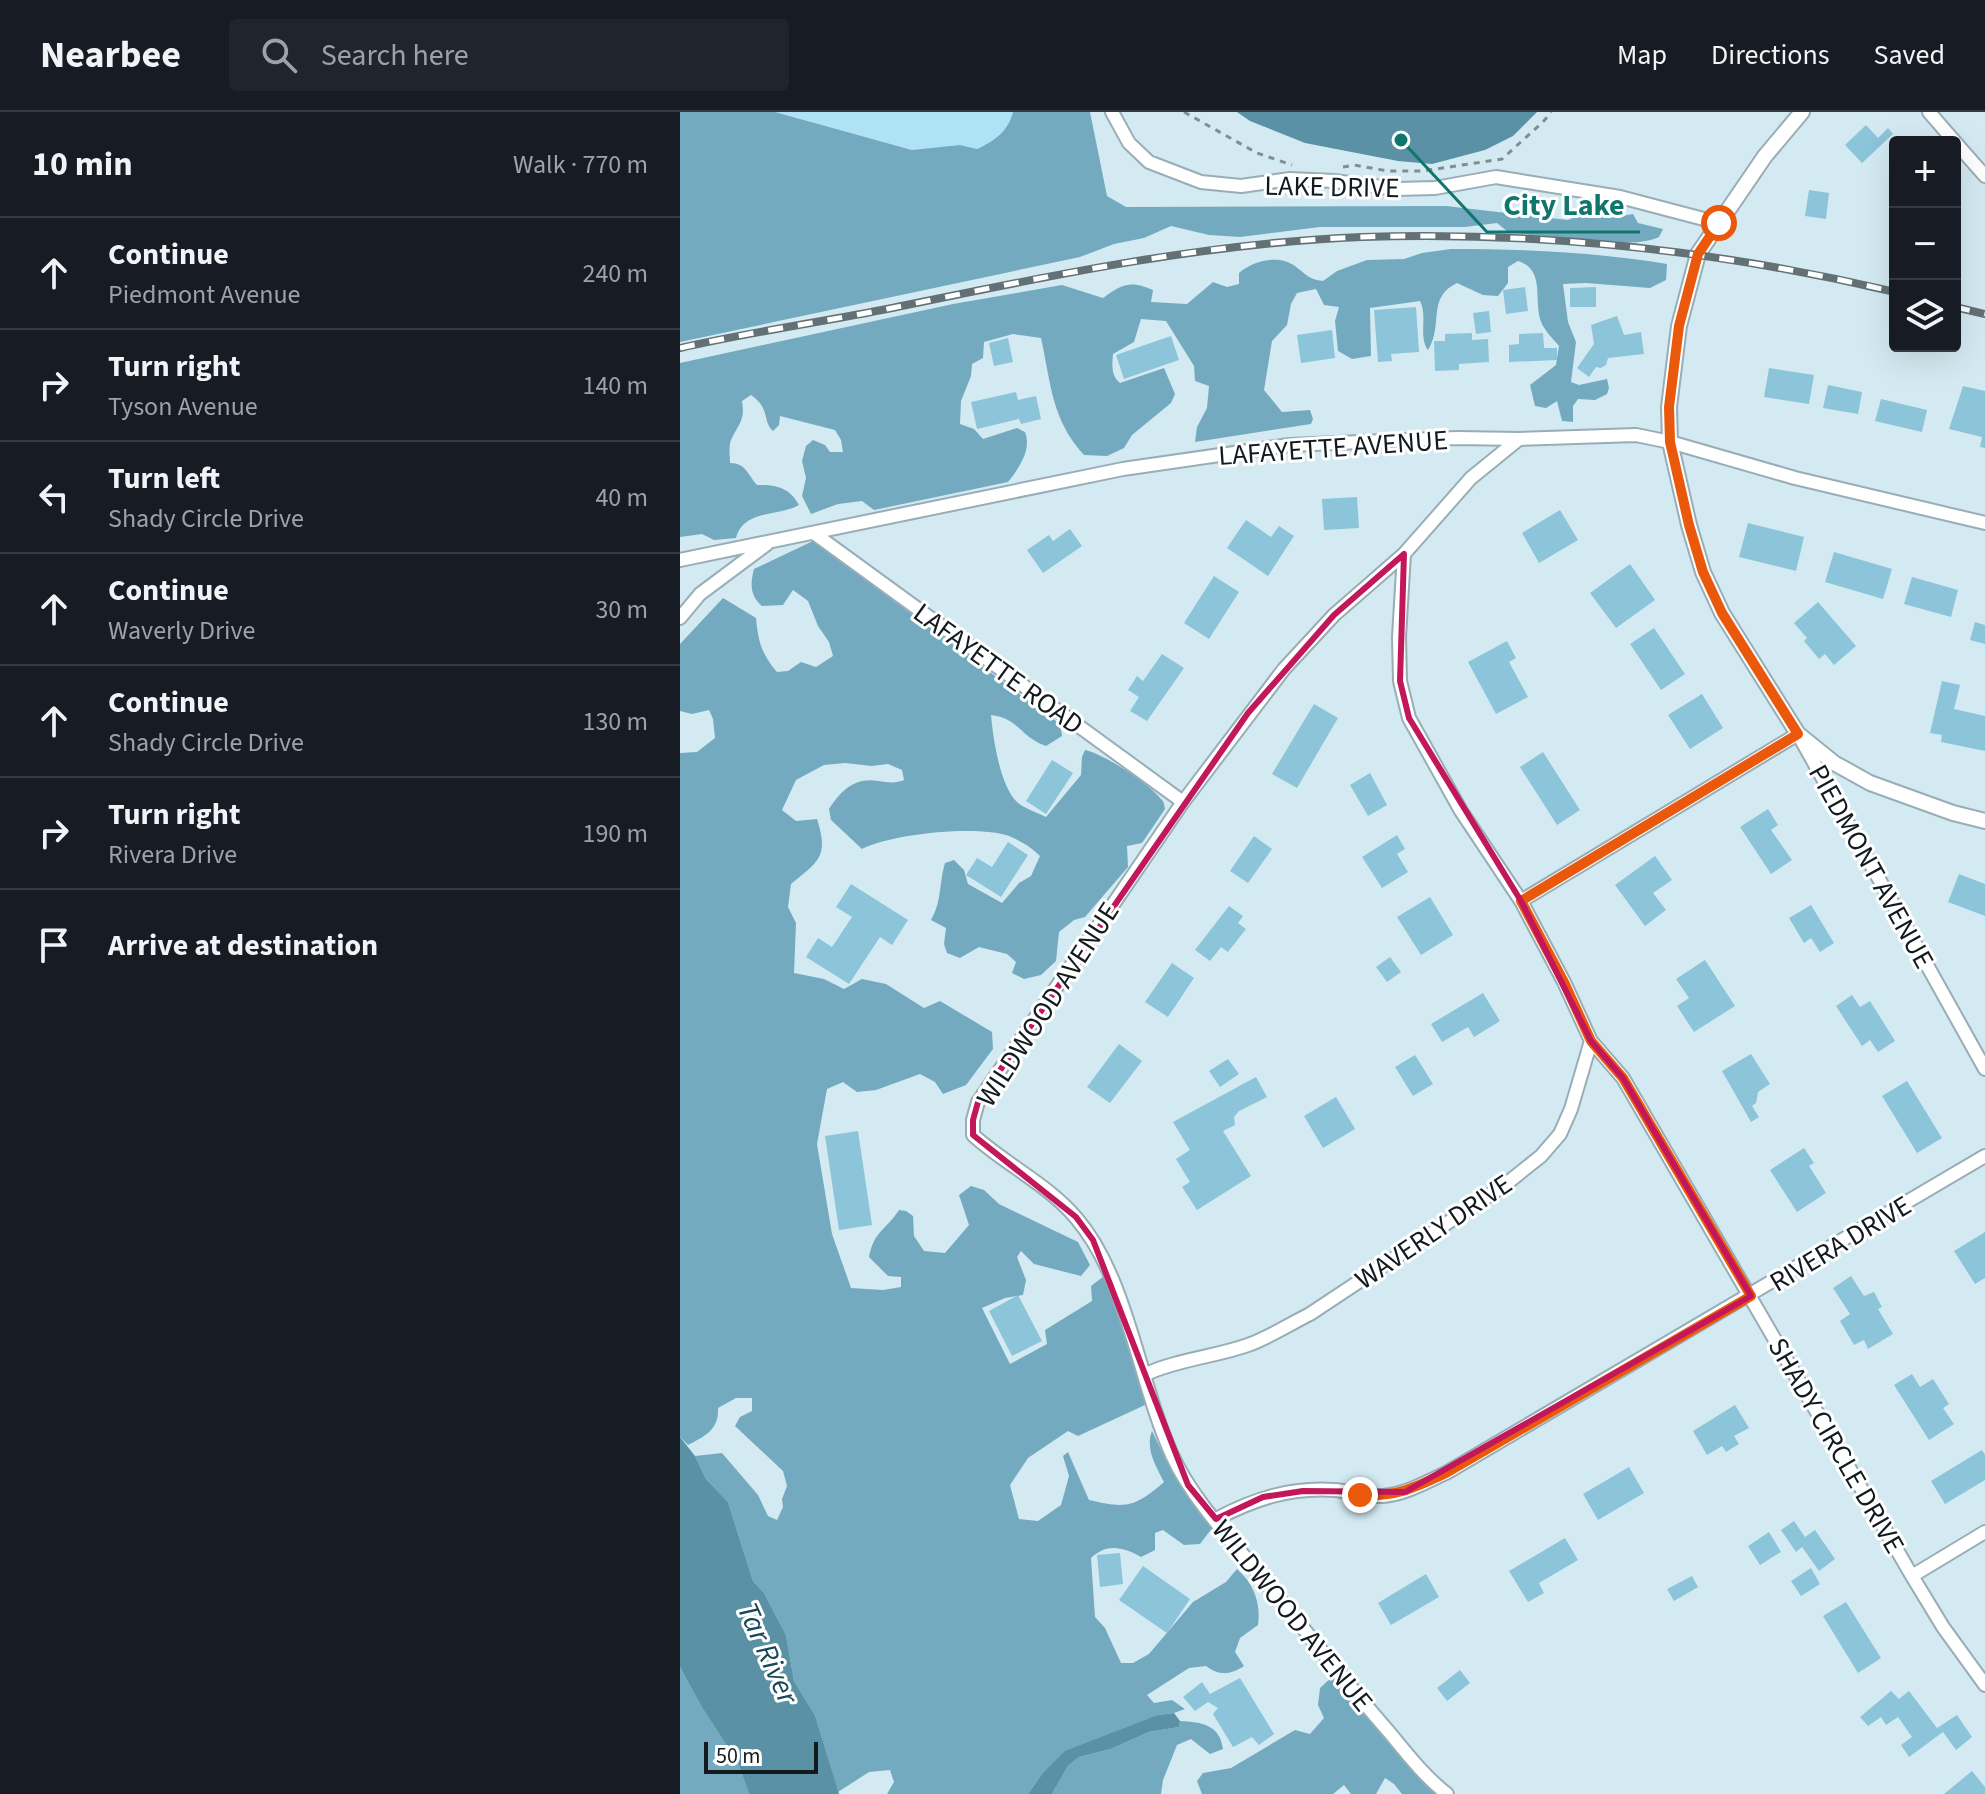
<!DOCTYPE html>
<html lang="en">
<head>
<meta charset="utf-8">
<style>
	body { margin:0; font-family:"Source Sans 3",sans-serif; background:#20242c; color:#f1f3f6 }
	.controls { position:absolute; right:24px; top:24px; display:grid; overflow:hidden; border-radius:8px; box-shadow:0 8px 32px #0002 }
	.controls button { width:72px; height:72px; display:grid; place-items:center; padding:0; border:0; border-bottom:2px solid #363941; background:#171b24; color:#f1f3f6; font:40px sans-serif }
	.scale { position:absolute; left:24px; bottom:20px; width:114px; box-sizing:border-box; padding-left:8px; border:4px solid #121a1d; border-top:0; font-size:22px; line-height:28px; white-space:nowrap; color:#121a1d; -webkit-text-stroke:6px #fff; paint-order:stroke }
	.stop { position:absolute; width:24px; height:24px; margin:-18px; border:6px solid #ea580c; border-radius:50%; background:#fff }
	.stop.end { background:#ea580c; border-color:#fff; box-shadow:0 2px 8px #0008 }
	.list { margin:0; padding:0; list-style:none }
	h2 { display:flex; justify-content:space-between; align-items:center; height:104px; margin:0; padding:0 32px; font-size:34px }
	h2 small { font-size:26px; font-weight:400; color:#9ea1a6 }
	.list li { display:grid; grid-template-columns:52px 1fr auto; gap:24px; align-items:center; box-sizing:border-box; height:112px; padding:0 32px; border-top:2px solid #363941 }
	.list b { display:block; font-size:30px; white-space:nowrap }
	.list p { margin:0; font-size:26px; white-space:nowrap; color:#9ea1a6 }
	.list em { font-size:26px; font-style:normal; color:#9ea1a6 }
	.icon { flex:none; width:44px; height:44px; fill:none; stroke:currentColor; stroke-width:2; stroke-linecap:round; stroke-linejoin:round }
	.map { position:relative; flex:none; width:1305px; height:1682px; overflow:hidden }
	header { display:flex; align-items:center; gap:48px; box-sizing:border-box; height:112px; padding:0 40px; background:#171b24; border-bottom:2px solid #363941 }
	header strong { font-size:38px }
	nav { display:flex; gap:44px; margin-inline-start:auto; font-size:28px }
	.search { width:560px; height:72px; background:#20242c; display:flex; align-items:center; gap:20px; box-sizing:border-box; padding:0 28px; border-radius:8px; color:#9ea1a6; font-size:30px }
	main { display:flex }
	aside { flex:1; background:#171b24 }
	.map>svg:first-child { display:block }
</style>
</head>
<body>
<header>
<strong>Nearbee</strong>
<div class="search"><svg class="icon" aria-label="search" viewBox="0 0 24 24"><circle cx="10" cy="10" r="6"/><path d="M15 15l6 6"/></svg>Search here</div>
<nav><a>Map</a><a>Directions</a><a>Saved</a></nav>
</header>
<main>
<aside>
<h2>10 min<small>Walk · 770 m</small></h2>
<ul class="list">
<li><svg class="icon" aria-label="ahead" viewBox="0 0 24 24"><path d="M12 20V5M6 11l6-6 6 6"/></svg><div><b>Continue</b><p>Piedmont Avenue</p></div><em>240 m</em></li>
<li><svg class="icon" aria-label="right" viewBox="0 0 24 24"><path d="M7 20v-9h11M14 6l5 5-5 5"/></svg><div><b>Turn right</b><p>Tyson Avenue</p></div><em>140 m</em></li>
<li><svg class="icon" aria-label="left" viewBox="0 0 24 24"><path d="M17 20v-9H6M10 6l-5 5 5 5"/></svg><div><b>Turn left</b><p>Shady Circle Drive</p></div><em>40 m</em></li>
<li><svg class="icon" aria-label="ahead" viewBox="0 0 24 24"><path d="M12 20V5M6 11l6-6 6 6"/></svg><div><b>Continue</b><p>Waverly Drive</p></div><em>30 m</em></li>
<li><svg class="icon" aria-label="ahead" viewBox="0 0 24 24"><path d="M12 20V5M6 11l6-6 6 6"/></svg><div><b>Continue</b><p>Shady Circle Drive</p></div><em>130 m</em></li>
<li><svg class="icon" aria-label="right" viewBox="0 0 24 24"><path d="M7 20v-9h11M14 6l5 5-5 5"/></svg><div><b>Turn right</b><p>Rivera Drive</p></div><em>190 m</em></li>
<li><svg class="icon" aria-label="arrive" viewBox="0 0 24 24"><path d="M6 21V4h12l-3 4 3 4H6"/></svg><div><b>Arrive at destination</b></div></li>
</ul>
</aside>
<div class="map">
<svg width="1305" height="1682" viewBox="0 0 1305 1682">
	<rect width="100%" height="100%" fill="#d4eaf2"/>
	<path fill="#afe2f5" d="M95,0H333C328,20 314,29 296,37L280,33L233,38Z"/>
	<path fill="#73aabf" d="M0,0H95L232,38L280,33L297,37C314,29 328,20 333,0H410L427,84L446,95L766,94L888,108L913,97L931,98L928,106L953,102L958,111L983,117L979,125C950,139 864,124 828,120L817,111L785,115H640L560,125L529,123L491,114L464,126L434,132L400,145L0,230Z
		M771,137C844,137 915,140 987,152L986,168L970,176L906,171L883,172L888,210L896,230L891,270L899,273L927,267L929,276L927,282L915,288L898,287L893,294V310L882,309L877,289L866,296L855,294L850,273L876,253L879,234C873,227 866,220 862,212C852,190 867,158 838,149L828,155V171L818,184L803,183L777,171C746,186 764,212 748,238C738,224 748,205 740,189L690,196L691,244L672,247L658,239L655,209L659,195L644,193L636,177L617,181L611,192L607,213L592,229L584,278L602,300L630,298L633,307L631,312L515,330L517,315L527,296L529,274L515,269L514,254L486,209L461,207L454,230L433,242C432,253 431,264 440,271L484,256L495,282L491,291L452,323L444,336L427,344L404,343C371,307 371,271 361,226L333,222L304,230L303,246L292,252L291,264L281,289L280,312L294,317L303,327L337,316L345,320C352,338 339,356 328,370L194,398L182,389L158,392L131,402L122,384L126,366L122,349L126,334L133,328L145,333L150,340H163L161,328L155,318L100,304L99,313L93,319C82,309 91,297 71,283L62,289C65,308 60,310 52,326C48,332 50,344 50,351C66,351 68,363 77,373C96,373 109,375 119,393C98,405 64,397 56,426L34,428L22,422L0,425V251L273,192L382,173L423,186C442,172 450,168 473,178L471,190L507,192L533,170L547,175L559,172V161C573,149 598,142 615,154C627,163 628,167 643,169L657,159L687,148L724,147L742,141Z
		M133,429L380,612L382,624L366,634C340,625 339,606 311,603C313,626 320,674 337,690C343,696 358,701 366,705L401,663L402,645L405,638C424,642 468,671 480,686C484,689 484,692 485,697L462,731L447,734L448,755L405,805L394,808L379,820L376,849L361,863L344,867L332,861L336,850L327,842L299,835L280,846L267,841L264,832L266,816L251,808C262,789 259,771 265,751L274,748L284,758L288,772L322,791L339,771L351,764L360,744C351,735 341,729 329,724C297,713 211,722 182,737L151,708L149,697C161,679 174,665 198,669C208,670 214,672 224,668L222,658L208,652L192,654L165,651L144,653L116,668L102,698L116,709L137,707C149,745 139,749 111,772L108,795L116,811L114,861L144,867L164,877L182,867L206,872L244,896L260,889L312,920L313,937L286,973L263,982L255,970L240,962L196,978L177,980L163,970L147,977L137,1032L152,1122L171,1176L203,1178L221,1175V1165L208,1164L189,1145C194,1119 206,1118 219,1098L226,1099L233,1104L234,1124L244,1139L265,1141L289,1113L279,1083L291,1074L304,1078L319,1092L398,1130L410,1153L401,1164L354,1152L341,1139L337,1145L346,1168L343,1183L325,1186L302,1196L330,1252L367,1232L365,1218L412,1189L411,1174L424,1164L460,1260L465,1293L398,1324L388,1319L348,1346L330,1373L339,1407L358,1409L381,1393L389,1364L383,1344L388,1340L409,1388C447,1397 455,1395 484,1370C476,1354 465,1337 472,1319C490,1356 504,1385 533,1415L520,1432L504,1433L483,1418L475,1421V1438L461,1445C443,1435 427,1431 411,1446L415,1505L425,1516L441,1551H453L469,1542L513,1490L546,1470L557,1457C574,1472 581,1491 578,1513L560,1526L555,1540L564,1554C550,1563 540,1564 526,1554L509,1556L467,1583L474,1591L492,1588L505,1597L494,1601L478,1603L362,1662L348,1682H207L214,1670L210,1658L189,1660L158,1680L135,1603L114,1569L106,1523L84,1481L73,1469L48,1390L26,1367L15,1344L42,1341L78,1383L88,1404L97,1408L103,1395L102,1387L107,1374L103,1359L55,1314L60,1305L72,1299V1286H56L38,1296C39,1318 25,1324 8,1333L0,1325V641L17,640L35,626L33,607L29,598L12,602L0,599V532L43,486L76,506C78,529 82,543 97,560L108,559L121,550L136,555L153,544L149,530L138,514L128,489L113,478L103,493L82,494C70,484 70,472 74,457Z
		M0,1555L21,1594L58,1651L69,1682H0Z
		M653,1564L725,1651L757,1682H722L714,1672L705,1666L696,1682H671L664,1673L653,1682H522L517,1669L523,1661L551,1656L615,1618L630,1622L644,1606L638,1593L640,1576Z
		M500,1609C522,1610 540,1613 543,1637L530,1642L511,1627L497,1633L483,1668L481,1682H372L388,1654L399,1645L431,1637L469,1620L499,1615Z"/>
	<path fill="#5a91a5" d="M557,0H857L833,24L805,38L752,52L718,49L625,31L570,9Z
		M0,1325L15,1344L26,1367L48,1390L73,1469L84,1481L106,1523L114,1569L135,1603L159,1682H69L58,1651L21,1594L0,1555Z
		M494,1601L500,1609L499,1615L469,1620L431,1637L399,1645L388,1654L372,1682H348L362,1662L385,1639L478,1603Z"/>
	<path fill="#8cc4d9" d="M1186,13L1198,26L1208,16L1213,22L1182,51L1165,33Z
		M1129,78L1149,81L1146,107L1125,104Z
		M845,175L848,199L826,202L823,178Z
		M916,175V195H890V176Z
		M736,195L739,240L711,242L712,249L698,250L694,198Z
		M809,199L811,220L796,222L793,201Z
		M937,204L944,223L961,220L964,242L928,246L926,253L921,256L916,255L909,265L897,256L914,232L911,213Z
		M652,218L655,246L621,251L617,223Z
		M792,221V228L808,227L809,250L779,252V258L755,259L754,229H765V222Z
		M863,221L864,236H877V248L829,250V233L839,232V222Z
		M491,224L499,248L444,267L436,243Z
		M328,226L333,250L314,254L309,231Z
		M1089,256L1134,263L1129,292L1084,285Z
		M1148,273L1182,280L1178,302L1143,296Z
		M1283,274L1305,279V336L1300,335L1302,325L1269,317Z
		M336,280L338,288L356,284L361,307L341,312L339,307L297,317L291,290Z
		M1201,287L1247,298L1242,320L1195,309Z
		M677,385L679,416L644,418L642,387Z
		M880,398L898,428L859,451L842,421Z
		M566,408L591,425L599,414L614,424L588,464L547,436Z
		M1068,411L1124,425L1116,459L1059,445Z
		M390,417L402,434L363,461L347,438L369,423L373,429Z
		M1154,440L1212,457L1203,487L1145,470Z
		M950,452L975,488L936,516L910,481Z
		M534,464L559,480L529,527L504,511Z
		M1232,465L1278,478L1271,505L1224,492Z
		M1138,490L1176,534L1154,553L1145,542L1139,547L1124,529L1127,526L1114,511Z
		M1295,510L1305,513V532L1290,528Z
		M974,516L1005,562L981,578L950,532Z
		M827,529L836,546L829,550L848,585L816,602L788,550Z
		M482,542L504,556L467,609L450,599L459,585L448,578L457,564L463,569Z
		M1262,569L1280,573L1274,597L1305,604V639L1261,630L1262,623L1250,621Z
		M1022,582L1043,616L1010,637L988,603Z
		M634,592L658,606L617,676L592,662Z
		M863,640L900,698L877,713L840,655Z
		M372,648L393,661L366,702L346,689Z
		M690,661L707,693L688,704L670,673Z
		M1088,697L1098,713L1091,718L1112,748L1091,762L1060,715Z
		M717,723L725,737L717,742L728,760L702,776L682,745Z
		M574,724L592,737L568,771L550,759Z
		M328,730L348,743L321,785L286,763L297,746L312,755Z
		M975,744L992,768L973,781L986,798L965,814L935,773Z
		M1279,762L1305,772V804L1268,790Z
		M171,772L228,808L212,833L200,825L169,872L126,845L138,826L152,835L172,805L156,795Z
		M750,785L773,823L741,843L717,805Z
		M1131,793L1154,831L1140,840L1131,826L1124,831L1109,806Z
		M549,794L563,804L558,811L566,817L548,840L541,835L530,849L515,838Z
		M710,845L721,860L707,870L696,855Z
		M1025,848L1055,894L1014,920L997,894L1009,886L996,867Z
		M492,851L514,866L488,905L465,890Z
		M803,881L820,909L794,925L788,915L762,930L751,912Z
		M1172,883L1180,895L1190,889L1215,929L1198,940L1190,928L1182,934L1156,894Z
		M439,932L462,949L430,991L407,975Z
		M1071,942L1090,972L1078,980L1076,991L1072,994L1079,1005L1071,1010L1042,959Z
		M735,943L753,972L733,984L715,955Z
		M548,947L559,962L540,975L529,959Z
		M576,965L587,985L559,999L554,1005L555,1013L543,1019L571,1064L517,1098L502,1075L510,1070L496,1047L510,1038L493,1010Z
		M1227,969L1262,1026L1237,1041L1202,984Z
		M656,985L675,1017L643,1036L624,1004Z
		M178,1019L192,1113L159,1118L145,1024Z
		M1124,1036L1134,1051L1129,1054L1146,1081L1117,1100L1090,1058Z
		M1305,1120V1166L1295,1172L1274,1139Z
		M1171,1164L1184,1184L1194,1180L1202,1195L1198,1197L1213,1222L1188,1237L1184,1228L1174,1233L1160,1209L1170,1202L1153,1176Z
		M338,1183L362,1229L332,1244L309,1199Z
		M1232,1262L1240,1275L1253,1267L1269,1292L1263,1296L1274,1312L1249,1328L1214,1273Z
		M1055,1293L1069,1316L1054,1324L1059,1332L1046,1340L1042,1334L1027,1343L1013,1319Z
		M1302,1338L1305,1343V1368L1265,1392L1251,1369Z
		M949,1355L964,1381L918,1408L903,1382Z
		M1114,1409L1125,1425L1135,1418L1155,1447L1139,1459L1122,1435L1116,1440L1101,1418Z
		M1089,1420L1101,1440L1080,1453L1068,1434Z
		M885,1426L898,1448L859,1471L864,1481L848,1490L829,1459Z
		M440,1441L443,1472L420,1475L417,1443Z
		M463,1454L510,1487L487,1521L439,1488Z
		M1131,1456L1140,1472L1121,1484L1111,1469Z
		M746,1462L759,1485L711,1513L698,1491Z
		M1012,1464L1018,1475L994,1489L987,1477Z
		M1166,1490L1201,1546L1178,1561L1143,1504Z
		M780,1558L790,1571L767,1589L757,1576Z
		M560,1566L594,1622L579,1633L572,1625L553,1635L533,1602L538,1596L528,1590L515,1599L503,1585L522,1570L530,1582Z
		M1211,1579L1219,1587L1229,1579L1257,1616L1277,1603L1292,1625L1276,1638L1263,1620L1229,1645L1221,1633L1232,1625L1218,1605L1206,1613L1201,1605L1188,1614L1180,1605Z
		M1292,1659L1305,1675V1682H1264Z"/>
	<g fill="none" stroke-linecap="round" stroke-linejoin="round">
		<defs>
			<path id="minor" d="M432,0L449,31L469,50L521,70L561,74L610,67L654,69L717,77L755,76L816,65L940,85L1039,111
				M1249,0L1275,30
				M1275,30L1305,64
				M135,422L503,690
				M724,442L719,525L720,569L729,606L781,699L841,789L884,870L911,929L943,966L1232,1464L1263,1515L1305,1573
				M0,448L443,357L609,333L777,326L839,327L956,323L990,330L1115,366L1305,411
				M0,506L20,482L87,432
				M841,789L1118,622L1305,957
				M466,1262C499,1247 534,1245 568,1233C590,1225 610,1212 630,1202L826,1072L861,1044L880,1022L891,997L911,929
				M536,1407C574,1387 610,1375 654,1378C670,1379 686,1385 703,1384C726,1382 746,1370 766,1361L1305,1044
				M1232,1464L1305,1420
				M767,1682C745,1665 727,1642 709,1620C669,1575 632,1526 593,1479C560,1437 513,1390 492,1343C459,1271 448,1167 397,1107C369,1073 326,1053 293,1023V1008L298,990L503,690L604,557L654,503L724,442L791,366L839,327"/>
			<path id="tertiary" d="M1122,0L1085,44L1018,142L999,214L989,295L990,330L1009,413L1023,460L1042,501L1118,622L1154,651L1190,671L1273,701L1305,709"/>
		</defs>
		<use href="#minor" stroke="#98adb5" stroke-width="16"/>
		<use href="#tertiary" stroke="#98adb5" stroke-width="18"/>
		<path stroke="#7e8e93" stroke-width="3" stroke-dasharray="6 6" stroke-linecap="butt" d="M504,0L577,41L612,53
			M663,55L674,53L708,59H743L822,47L863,10L871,0"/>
		<use href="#minor" stroke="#fff" stroke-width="12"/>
		<use href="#tertiary" stroke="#fff" stroke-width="14"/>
		<defs>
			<path id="rail" d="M1275,195L1305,202
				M0,236C70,220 142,210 212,196C368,164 523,131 682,125C860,119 1041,139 1215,180"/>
		</defs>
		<use href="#rail" stroke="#637176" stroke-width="8"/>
		<use href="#rail" stroke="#fff" stroke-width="5" stroke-dasharray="15" stroke-linecap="butt"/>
	</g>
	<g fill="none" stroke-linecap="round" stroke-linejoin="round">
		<path stroke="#ea580c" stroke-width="10" d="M680,1383C716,1385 734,1376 766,1361L1071,1184L943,966L911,929L884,870L841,789L1118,622L1042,501L1023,460L1009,413L990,330L989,295L999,214L1018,142L1039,111"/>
	</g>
	<path fill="none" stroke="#c2185b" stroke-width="6" stroke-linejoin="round" d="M724,442L720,569L729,606L841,789L911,929L943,966L1071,1184L725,1380L623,1379L583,1385L536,1407L508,1373L413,1128L396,1105L293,1023V1008L298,990L568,601L654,503Z"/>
	<g text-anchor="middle" stroke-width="6" stroke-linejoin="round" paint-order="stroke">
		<g font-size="28" fill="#121a1d" stroke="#fff">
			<text transform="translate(652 74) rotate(1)" y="10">LAKE DRIVE</text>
			<text transform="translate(653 335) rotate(-4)" y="10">LAFAYETTE AVENUE</text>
			<text transform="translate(319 556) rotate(36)" y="10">LAFAYETTE ROAD</text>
			<text transform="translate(1192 754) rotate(61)" y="10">PIEDMONT AVENUE</text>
			<text transform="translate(367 892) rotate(-57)" y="10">WILDWOOD AVENUE</text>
			<text transform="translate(753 1119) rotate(-34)" y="10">WAVERLY DRIVE</text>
			<text transform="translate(1160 1131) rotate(-31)" y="10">RIVERA DRIVE</text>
			<text transform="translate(1157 1333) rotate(60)" y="10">SHADY CIRCLE DRIVE</text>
			<text transform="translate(613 1503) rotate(51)" y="10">WILDWOOD AVENUE</text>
		</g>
		<g font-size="30" font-style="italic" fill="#174757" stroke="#fff">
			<text transform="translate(88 1541) rotate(66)" y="10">Tar River</text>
		</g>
	</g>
	<path fill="none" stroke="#0f766e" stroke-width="3" d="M721 28L807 120H960"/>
	<circle fill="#0f766e" stroke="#fff" stroke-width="3" cx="721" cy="28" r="8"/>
	<g font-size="30" text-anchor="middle" font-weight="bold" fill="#0f766e" stroke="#fff" stroke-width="6" stroke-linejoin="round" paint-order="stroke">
		<text x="884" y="103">City Lake</text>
	</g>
</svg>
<div class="controls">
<button>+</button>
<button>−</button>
<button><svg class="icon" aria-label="layers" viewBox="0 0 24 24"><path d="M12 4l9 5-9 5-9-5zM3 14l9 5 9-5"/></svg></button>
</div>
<div class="scale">50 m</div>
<div class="stop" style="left:1039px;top:111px"></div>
<div class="stop end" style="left:680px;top:1383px"></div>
</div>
</main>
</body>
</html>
